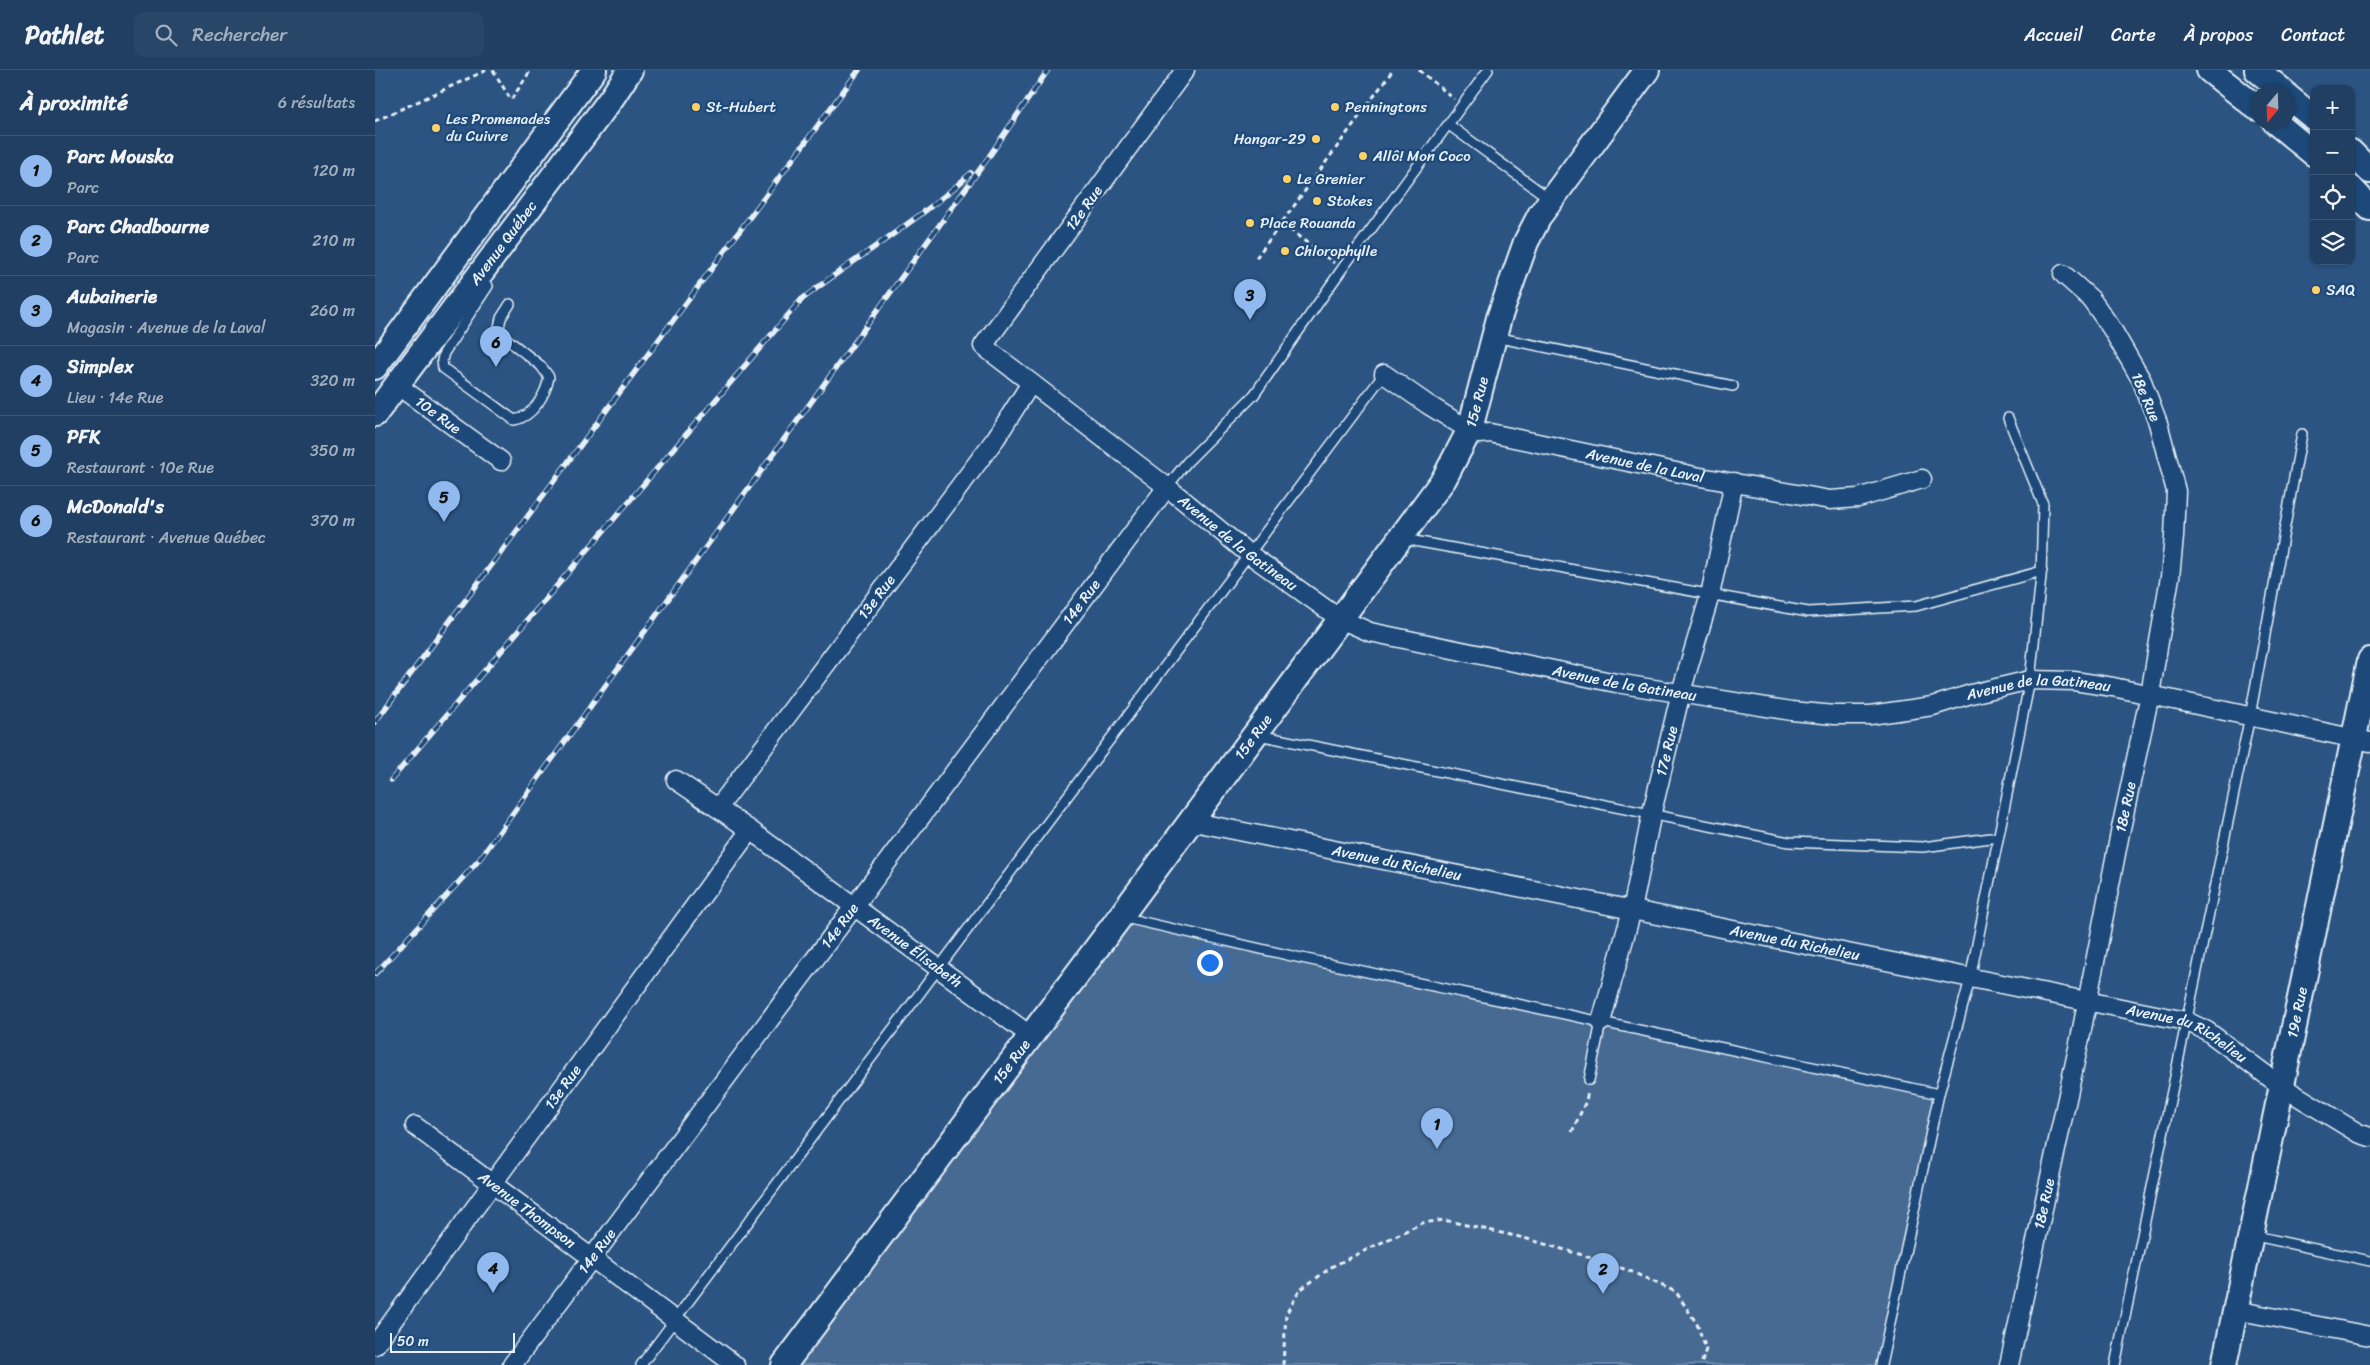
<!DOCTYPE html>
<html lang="fr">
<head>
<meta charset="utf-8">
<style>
	body { margin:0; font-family:Sriracha,sans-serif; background:#284668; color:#f1f3f6 }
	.controls { position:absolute; right:15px; top:15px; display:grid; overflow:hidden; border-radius:10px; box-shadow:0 1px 4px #0004 }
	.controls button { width:45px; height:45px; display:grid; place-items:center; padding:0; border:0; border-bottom:1px solid #3d5877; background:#203f62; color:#f1f3f6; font:25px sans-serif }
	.compass { position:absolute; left:1875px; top:15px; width:45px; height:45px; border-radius:50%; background:#203f62; box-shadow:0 1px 4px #0004; rotate:199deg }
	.scale { position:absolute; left:15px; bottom:12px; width:125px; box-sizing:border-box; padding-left:5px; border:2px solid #e8f1f8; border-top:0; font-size:14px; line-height:18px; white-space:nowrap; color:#e8f1f8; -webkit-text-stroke:4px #1f4a7a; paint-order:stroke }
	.you { position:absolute; left:834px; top:892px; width:18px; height:18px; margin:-12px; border:4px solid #fff; border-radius:50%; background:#1a73e8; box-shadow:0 0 0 8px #1a73e833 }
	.badge { display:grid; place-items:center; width:32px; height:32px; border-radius:50%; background:#90b9f0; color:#111; font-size:16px; font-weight:700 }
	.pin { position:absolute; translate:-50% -41px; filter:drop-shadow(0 1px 2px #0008) }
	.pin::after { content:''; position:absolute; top:26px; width:18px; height:15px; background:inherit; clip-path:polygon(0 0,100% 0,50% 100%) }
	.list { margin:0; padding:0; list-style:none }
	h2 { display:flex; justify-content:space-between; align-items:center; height:65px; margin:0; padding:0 20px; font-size:21px }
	h2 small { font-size:16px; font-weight:400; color:#a2afbe }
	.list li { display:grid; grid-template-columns:32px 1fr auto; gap:15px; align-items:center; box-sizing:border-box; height:70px; padding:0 20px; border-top:1px solid #3d5877 }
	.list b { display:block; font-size:19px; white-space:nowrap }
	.list p { margin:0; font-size:16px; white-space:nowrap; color:#a2afbe }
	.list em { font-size:16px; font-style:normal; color:#a2afbe }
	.icon { flex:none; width:28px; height:28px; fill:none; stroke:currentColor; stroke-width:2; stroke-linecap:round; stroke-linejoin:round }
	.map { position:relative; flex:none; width:1995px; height:1295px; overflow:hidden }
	header { display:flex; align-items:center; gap:30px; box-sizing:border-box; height:70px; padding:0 25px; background:#203f62; border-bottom:1px solid #3d5877 }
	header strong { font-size:24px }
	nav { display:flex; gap:28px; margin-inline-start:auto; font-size:18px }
	.search { width:350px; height:45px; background:#284668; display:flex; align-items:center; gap:12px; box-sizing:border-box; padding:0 18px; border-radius:10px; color:#a2afbe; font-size:19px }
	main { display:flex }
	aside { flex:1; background:#203f62 }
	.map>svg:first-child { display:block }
</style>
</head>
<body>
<header>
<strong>Pathlet</strong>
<div class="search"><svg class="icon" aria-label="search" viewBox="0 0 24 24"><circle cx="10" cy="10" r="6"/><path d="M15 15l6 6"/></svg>Rechercher</div>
<nav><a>Accueil</a><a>Carte</a><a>À propos</a><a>Contact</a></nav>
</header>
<main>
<aside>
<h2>À proximité<small>6 résultats</small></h2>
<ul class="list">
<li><span class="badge">1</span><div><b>Parc Mouska</b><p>Parc</p></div><em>120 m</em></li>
<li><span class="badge">2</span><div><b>Parc Chadbourne</b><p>Parc</p></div><em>210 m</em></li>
<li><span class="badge">3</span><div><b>Aubainerie</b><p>Magasin · Avenue de la Laval</p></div><em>260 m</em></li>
<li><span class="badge">4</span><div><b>Simplex</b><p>Lieu · 14e Rue</p></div><em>320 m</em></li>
<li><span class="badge">5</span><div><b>PFK</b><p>Restaurant · 10e Rue</p></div><em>350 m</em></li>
<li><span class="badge">6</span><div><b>McDonald's</b><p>Restaurant · Avenue Québec</p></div><em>370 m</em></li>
</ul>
</aside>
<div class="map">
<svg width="1995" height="1295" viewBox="0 0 1995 1295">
	<rect width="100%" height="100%" fill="#2b5482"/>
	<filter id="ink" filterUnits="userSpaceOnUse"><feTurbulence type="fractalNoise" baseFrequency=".02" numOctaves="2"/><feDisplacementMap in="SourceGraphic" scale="10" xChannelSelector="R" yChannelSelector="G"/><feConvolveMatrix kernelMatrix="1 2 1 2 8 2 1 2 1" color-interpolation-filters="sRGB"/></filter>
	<g filter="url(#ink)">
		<path fill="#476b93" stroke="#98aec6" d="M745,847L1564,1024L1506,1295H409Z"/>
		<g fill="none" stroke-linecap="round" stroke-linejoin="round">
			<defs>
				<path id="lane" d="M1074,55L1175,129
					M113,216L69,283L67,290L68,298L139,350C158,347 171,324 174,307L166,296L123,262L126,248L135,234
					M1120,267L1358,316
					M792,417L812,392L879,325L967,199L1113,0
					M1028,469L1433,542L1541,536L1667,501
					M883,665L1414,772L1548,777L1623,767
					M746,847L917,886L1564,1024
					M1214,1010L1226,952
					M1876,1165L1995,1191
					M266,1295L1009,304
					M1506,1295L1564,1024L1595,909L1655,610L1666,507L1668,434L1633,348
					M1740,1295L1875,646L1927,364"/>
				<g id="street">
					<path id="s1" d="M810,0L608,276L792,417L874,484L965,549L995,562L1241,613L1417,641L1459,645H1495L1558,636L1596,624L1655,610L1699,611L1738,617L1995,672"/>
					<path id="s2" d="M1009,304L1052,334L1086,355L1104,364L1115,363L1320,406L1455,430L1483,428L1547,409"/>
					<path id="s3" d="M22,315L126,391"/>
					<path id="s4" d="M301,710L375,760L656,966"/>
					<path id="s5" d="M343,738L621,368L656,313"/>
					<path id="s6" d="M814,751L1811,951L1832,961L1906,1016L1983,1063L1995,1067"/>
					<path id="s7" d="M1226,952L1257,840L1277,742L1306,622L1335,525L1359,412"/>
					<path id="s8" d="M40,1056L360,1295"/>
					<path d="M1860,1240L1995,1266"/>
					<path id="s9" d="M0,1275L375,760"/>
					<path id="s10" d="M137,1295L792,417"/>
					<path id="s11" d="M1634,1295L1705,969L1745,763L1775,624L1795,507L1799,467L1801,421L1783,353L1767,311L1737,259L1716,229L1688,204"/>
				</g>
				<g id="secondary">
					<path d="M1834,0L1882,38"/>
					<path d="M1882,0L1909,22"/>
					<path d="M1912,26L1939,48"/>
					<path d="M1900,52L1939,84"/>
					<path d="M1976,82L1995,101"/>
					<path d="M1976,118L1995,138"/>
					<path d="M0,297L219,0"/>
					<path id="s12" d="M0,344L236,29L255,0"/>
					<path id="s13" d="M409,1295L745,847L1069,409L1095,359L1124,248L1151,172L1165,145L1272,0"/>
					<path id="s14" d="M1849,1295L1995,590"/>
				</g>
			</defs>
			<use href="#lane" stroke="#e8f1f8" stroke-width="12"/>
			<use href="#street" stroke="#e8f1f8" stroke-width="21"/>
			<use href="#secondary" stroke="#e8f1f8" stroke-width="28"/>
			<path stroke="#e8f1f8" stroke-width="3" stroke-dasharray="5 4" stroke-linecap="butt" d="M118,0L136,30L156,0
				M1044,0L1079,29
				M0,51L112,0
				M907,154L959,193
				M881,188L1018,0
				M1197,1062L1211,1031L1213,1021
				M908,1295L911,1244L925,1220L958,1196L1047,1153L1069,1150L1149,1168L1204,1184L1255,1201L1301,1222L1322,1254L1331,1279L1326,1295"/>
			<use href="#lane" stroke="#1f4a7a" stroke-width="9"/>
			<use href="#street" stroke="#1f4a7a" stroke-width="18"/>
			<use href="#secondary" stroke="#1f4a7a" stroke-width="24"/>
			<defs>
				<path id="rail" d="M0,652L484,0
					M16,710L426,230C482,186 544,151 596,103
					M0,904L104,790L613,88L673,0"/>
			</defs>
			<use href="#rail" stroke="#e8f1f8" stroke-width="5.5"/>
			<use href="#rail" stroke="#1f4a7a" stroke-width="4" stroke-dasharray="11" stroke-linecap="butt"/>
		</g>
	</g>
	<g fill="#ffd166" stroke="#1f4a7a" stroke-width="2">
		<circle cx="321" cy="37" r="5"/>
		<circle cx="960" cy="37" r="5"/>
		<circle cx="61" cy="58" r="5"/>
		<circle cx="941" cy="69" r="5"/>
		<circle cx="988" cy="86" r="5"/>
		<circle cx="912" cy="109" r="5"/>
		<circle cx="942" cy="131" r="5"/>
		<circle cx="875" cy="153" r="5"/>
		<circle cx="910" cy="181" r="5"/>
		<circle cx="1941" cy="220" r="5"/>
	</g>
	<g text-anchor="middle" stroke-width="5" stroke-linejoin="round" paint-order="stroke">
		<g font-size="15" fill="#e8f1f8" stroke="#1f4a7a" text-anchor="start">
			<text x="331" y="42">St-Hubert</text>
			<text x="970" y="42">Penningtons</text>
			<text x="71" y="54">Les Promenades<tspan x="71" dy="17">du Cuivre</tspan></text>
			<text x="931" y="74" text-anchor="end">Hangar-29</text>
			<text x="998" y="91">Allô! Mon Coco</text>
			<text x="922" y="114">Le Grenier</text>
			<text x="952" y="136">Stokes</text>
			<text x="885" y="158">Place Rouanda</text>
			<text x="920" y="186">Chlorophylle</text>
			<text x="1951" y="225">SAQ</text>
		</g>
		<g font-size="15" fill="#e8f1f8" stroke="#1f4a7a">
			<text transform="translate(709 138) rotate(-54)" y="5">12e Rue</text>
			<text dy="5" stroke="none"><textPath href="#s12" startOffset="214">Avenue Québec</textPath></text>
			<text transform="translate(1771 327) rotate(67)" y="5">18e Rue</text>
			<text dy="5" stroke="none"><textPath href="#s13" startOffset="1189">15e Rue</textPath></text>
			<text dy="5" stroke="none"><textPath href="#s3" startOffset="51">10e Rue</textPath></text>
			<text dy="5" stroke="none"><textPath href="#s2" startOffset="282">Avenue de la Laval</textPath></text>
			<text dy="5" stroke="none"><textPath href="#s1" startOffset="664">Avenue de la Gatineau</textPath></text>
			<text dy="5" stroke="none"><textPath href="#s5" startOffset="264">13e Rue</textPath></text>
			<text dy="5" stroke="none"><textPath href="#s10" startOffset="952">14e Rue</textPath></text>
			<text dy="5" stroke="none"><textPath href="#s1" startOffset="1084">Avenue de la Gatineau</textPath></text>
			<text dy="5" stroke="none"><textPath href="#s1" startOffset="1504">Avenue de la Gatineau</textPath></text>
			<text dy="5" stroke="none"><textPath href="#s13" startOffset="784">15e Rue</textPath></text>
			<text dy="5" stroke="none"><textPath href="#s7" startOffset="279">17e Rue</textPath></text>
			<text dy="5" stroke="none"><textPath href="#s11" startOffset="570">18e Rue</textPath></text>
			<text dy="5" stroke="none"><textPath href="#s6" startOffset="212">Avenue du Richelieu</textPath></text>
			<text dy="5" stroke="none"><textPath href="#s10" startOffset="548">14e Rue</textPath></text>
			<text dy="5" stroke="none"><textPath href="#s6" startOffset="618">Avenue du Richelieu</textPath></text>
			<text dy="5" stroke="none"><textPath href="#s4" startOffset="294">Avenue Élisabeth</textPath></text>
			<text dy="5" stroke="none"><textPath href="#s14" startOffset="360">19e Rue</textPath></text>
			<text dy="5" stroke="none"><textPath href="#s6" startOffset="1022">Avenue du Richelieu</textPath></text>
			<text dy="5" stroke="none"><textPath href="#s13" startOffset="379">15e Rue</textPath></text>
			<text dy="5" stroke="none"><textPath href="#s9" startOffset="319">13e Rue</textPath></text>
			<text dy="5" stroke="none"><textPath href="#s11" startOffset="165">18e Rue</textPath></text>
			<text dy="5" stroke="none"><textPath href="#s8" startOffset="140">Avenue Thompson</textPath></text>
			<text dy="5" stroke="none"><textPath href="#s10" startOffset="142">14e Rue</textPath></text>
		</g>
	</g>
</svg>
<div class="controls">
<button>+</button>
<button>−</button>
<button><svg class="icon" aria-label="locate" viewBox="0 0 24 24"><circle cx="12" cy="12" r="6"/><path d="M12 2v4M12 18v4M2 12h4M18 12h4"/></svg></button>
<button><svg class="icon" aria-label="layers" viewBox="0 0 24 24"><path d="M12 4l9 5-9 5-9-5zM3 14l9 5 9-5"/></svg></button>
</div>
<svg class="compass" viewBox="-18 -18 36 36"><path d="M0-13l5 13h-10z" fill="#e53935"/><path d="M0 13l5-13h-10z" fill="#a2afbe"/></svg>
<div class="scale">50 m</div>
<div class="you"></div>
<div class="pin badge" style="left:1062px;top:1079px">1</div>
<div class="pin badge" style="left:1228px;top:1224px">2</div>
<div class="pin badge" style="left:875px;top:250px">3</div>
<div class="pin badge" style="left:118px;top:1223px">4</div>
<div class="pin badge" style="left:69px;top:452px">5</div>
<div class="pin badge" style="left:121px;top:297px">6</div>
</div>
</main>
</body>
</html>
